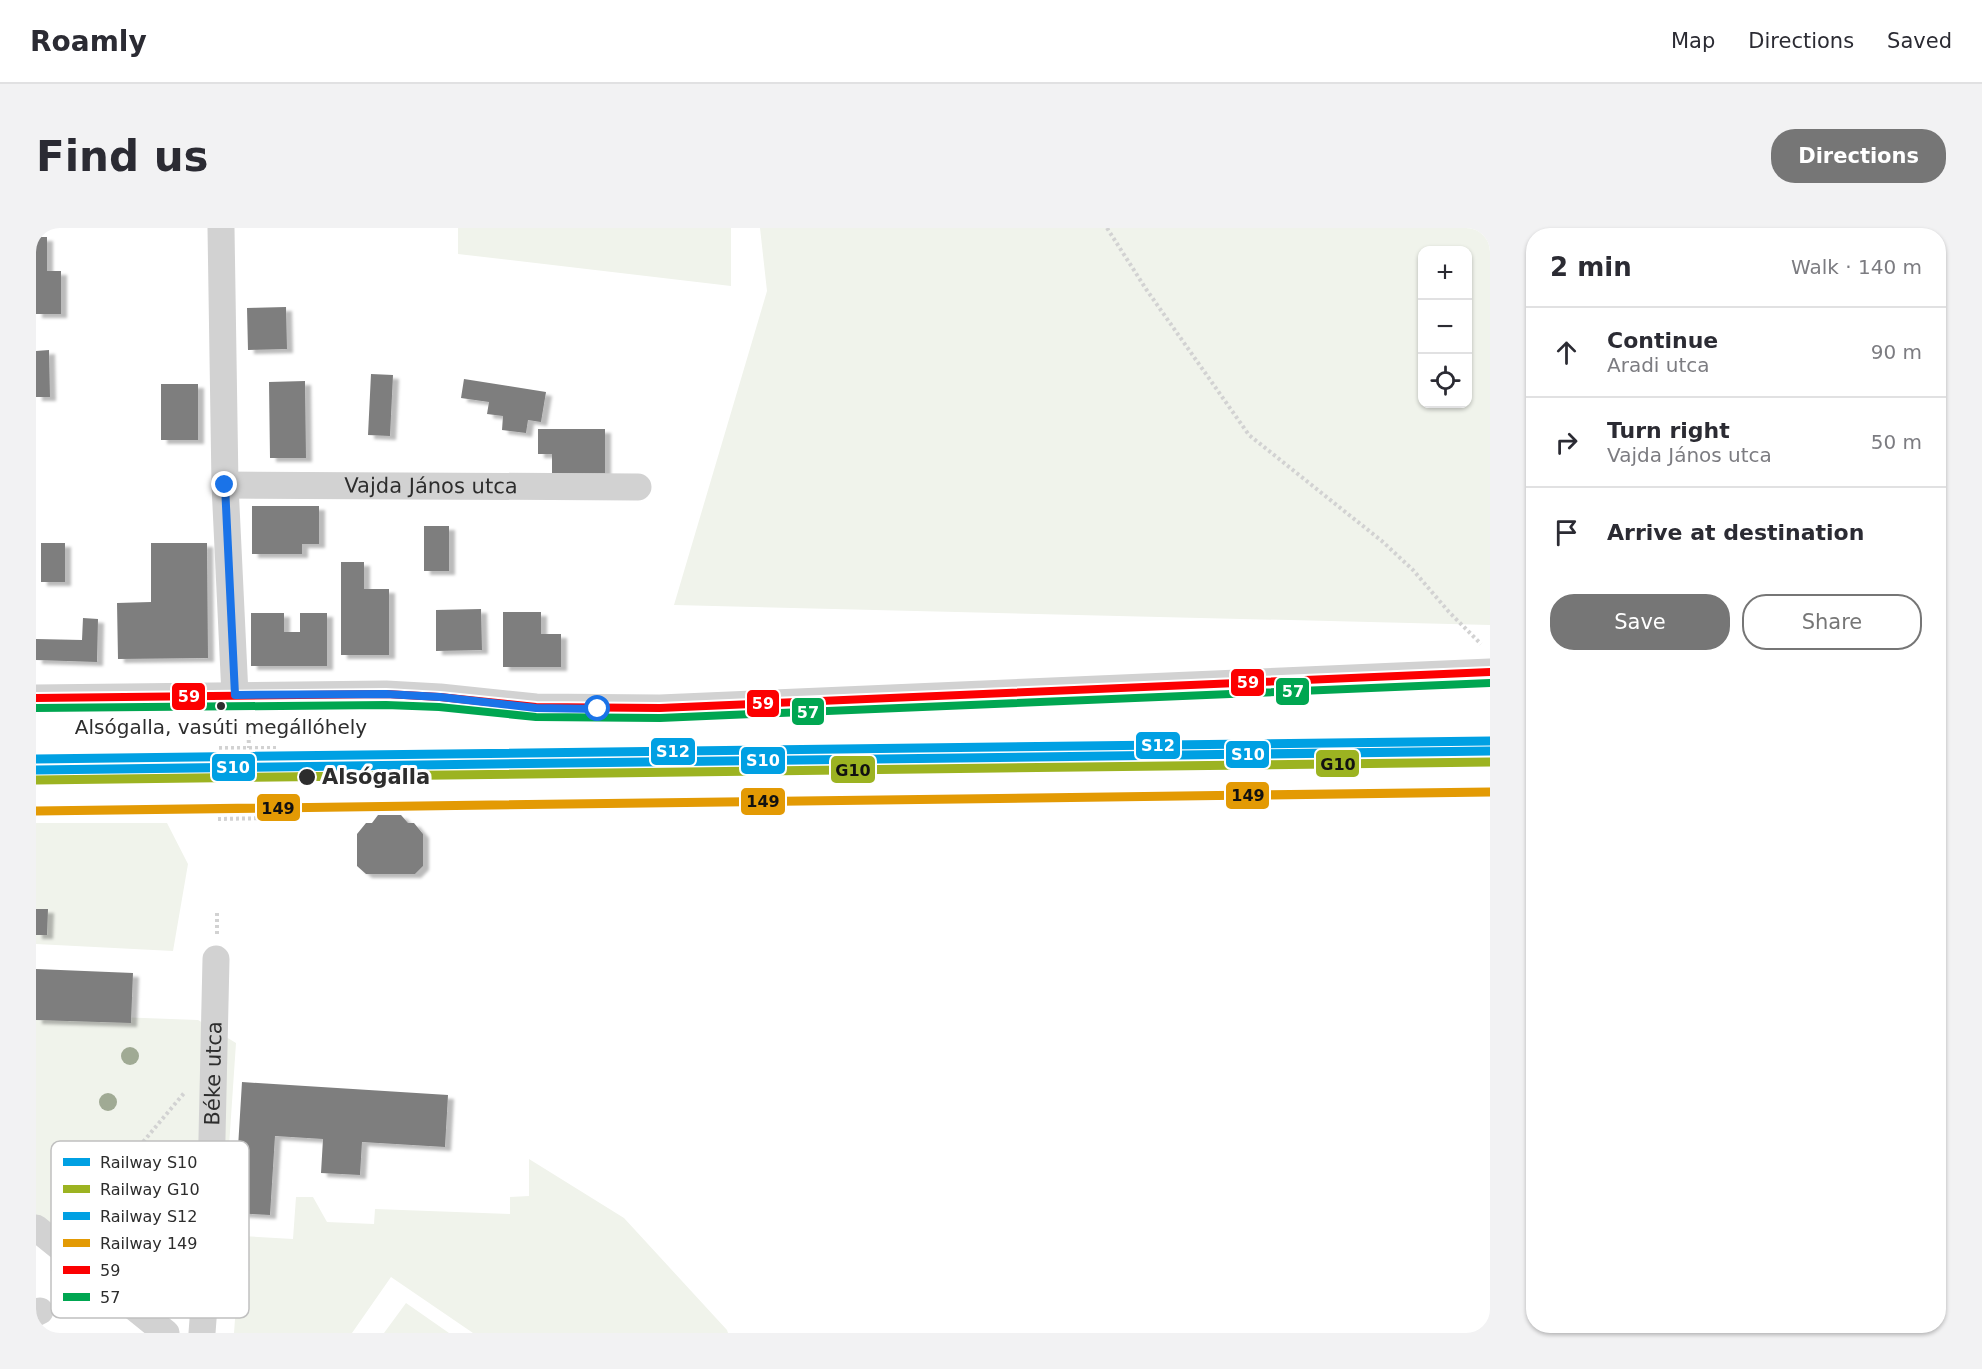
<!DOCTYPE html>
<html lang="en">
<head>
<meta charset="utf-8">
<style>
	body { margin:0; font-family:"DejaVu Sans",sans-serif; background:#f2f2f3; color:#2b2b33 }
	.controls { position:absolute; right:18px; top:18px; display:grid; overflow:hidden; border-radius:12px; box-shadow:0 2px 4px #0004 }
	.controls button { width:54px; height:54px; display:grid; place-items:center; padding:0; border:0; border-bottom:2px solid #e1e1e2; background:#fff; color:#2b2b33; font:30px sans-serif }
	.stop { position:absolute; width:18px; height:18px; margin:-14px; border:4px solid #1a73e8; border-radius:50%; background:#fff }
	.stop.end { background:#1a73e8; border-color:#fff; box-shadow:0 2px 6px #0008 }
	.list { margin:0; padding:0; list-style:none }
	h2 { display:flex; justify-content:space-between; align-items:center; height:78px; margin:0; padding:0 24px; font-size:26px }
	h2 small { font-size:20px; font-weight:400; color:#7c7c81 }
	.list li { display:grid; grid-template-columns:39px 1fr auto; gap:18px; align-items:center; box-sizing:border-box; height:90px; padding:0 24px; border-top:2px solid #e1e1e2 }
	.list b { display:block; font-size:22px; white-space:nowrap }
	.list p { margin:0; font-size:20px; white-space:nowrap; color:#7c7c81 }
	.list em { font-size:20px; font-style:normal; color:#7c7c81 }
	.actions { display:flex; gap:12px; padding:18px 24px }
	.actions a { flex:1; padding:14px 0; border:2px solid #767676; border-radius:24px; text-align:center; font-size:21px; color:#767676 }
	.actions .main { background:#767676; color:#fff }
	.icon { flex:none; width:33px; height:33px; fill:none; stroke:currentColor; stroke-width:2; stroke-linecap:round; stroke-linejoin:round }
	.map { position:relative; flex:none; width:1454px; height:1105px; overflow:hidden; border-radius:24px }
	header { display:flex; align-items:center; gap:36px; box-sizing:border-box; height:84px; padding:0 30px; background:#fff; border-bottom:2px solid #e1e1e2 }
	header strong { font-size:28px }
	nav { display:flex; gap:33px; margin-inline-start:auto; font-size:21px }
	.intro { display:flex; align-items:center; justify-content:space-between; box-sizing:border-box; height:144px; padding:0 36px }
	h1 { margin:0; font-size:42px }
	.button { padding:15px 27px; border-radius:24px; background:#767676; color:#fff; font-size:21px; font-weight:700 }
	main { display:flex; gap:36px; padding:0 36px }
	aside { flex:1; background:#fff; border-radius:24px; box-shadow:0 2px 4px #0004 }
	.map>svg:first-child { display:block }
</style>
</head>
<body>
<header>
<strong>Roamly</strong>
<nav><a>Map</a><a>Directions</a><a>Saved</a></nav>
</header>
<div class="intro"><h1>Find us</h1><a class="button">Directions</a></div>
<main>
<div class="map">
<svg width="1454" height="1105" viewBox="0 0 1454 1105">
	<defs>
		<filter id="shadow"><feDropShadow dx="6" dy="4" stdDeviation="1.5" flood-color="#0004"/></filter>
	</defs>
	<rect width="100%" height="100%" fill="#fff"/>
	<path fill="#f0f3eb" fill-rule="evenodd" d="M422,0H695V58L422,26Z
		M724,0H1454V397L638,377L731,63ZM1386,22H1432V176H1386Z
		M0,595H131L152,636L137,723L0,716Z
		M0,786L162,792L200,815L188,992L170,1009L148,1019L94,1074L0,1000Z
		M493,931L588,990L691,1102L692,1105H437L355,1049L316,1105H198L205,1008L257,1011L260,969H277L291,994L338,996L339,981L474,986V969L493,968Z
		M370,1075L413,1105H348Z"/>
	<path fill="#7e7e7e" filter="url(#shadow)" d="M0,9H11V43H25V86H0Z
		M250,79L251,121L212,122L211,80Z
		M13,122L14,169H0V123Z
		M335,146L357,147L354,208L332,207Z
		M428,151L510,164L505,194L492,192L490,205L466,202L467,188L451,186L453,174L425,170Z
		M269,153L270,230H234L233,154Z
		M125,156H162V212H125Z
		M502,201H569V245H516V226H502Z
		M216,278H283V316H266V326H216Z
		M388,298H413V343H388Z
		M5,315H29V354H5Z
		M115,315H171L172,430L82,431L81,375L115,374Z
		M305,334H328V361H353V427H305Z
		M445,381L446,422L400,423V382Z
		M467,384H505V406H525V439H467Z
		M215,385H248V404H264V385H291V438H215Z
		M47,390L62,391L61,434L0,432V411L46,412Z
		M342,587H365L372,595H378L387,606V638L379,646H330L321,638V606L330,595H336Z
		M0,681H12L11,707H0Z
		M0,741L97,745L95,795L0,792Z
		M206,854L412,867L409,919L326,914L324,947L285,945L287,911L239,908L234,987L198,985Z"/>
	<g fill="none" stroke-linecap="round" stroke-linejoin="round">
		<path stroke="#d2d2d2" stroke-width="4" stroke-dasharray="3 3" stroke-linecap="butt" d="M1071,0L1110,61L1213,207L1347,314L1377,342L1413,384L1445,416
			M212,494L213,520
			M183,520H242
			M182,591L236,590
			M181,706V685
			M36,995L54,977L149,864"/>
		<g stroke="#d2d2d2" stroke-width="27">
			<path d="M185,0L189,257L199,467"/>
			<path id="s1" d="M189,257L602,259"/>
			<path d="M0,470L350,466L404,469L500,479L624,480L1454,444"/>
			<path d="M0,1000L130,1105"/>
			<path d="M0,1085L4,1083"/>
			<path id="s2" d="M166,1105L174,998L180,731"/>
		</g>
		<defs>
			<path id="bus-1" d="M0,470L350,466L404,469L500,479L624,480L1454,444"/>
			<path id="bus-2" d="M0,480L350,477L403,479L500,489L624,490L1454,455"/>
		</defs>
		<use href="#bus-1" stroke="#fff" stroke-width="12"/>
		<use href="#bus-2" stroke="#fff" stroke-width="12"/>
		<use href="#bus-1" stroke="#fc0001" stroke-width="8"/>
		<use href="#bus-2" stroke="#00a651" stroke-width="8"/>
		<defs>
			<path id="rail-1" d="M0,542L1454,523"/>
			<path id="rail-2" d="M0,552L1454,534"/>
			<path id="rail-3" d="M0,531L1454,513"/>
			<path id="rail-4" d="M0,583L1454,564"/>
		</defs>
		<use href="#rail-1" stroke="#fff" stroke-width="14"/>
		<use href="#rail-2" stroke="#fff" stroke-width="14"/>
		<use href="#rail-3" stroke="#fff" stroke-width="14"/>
		<use href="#rail-4" stroke="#fff" stroke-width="14"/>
		<use href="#rail-1" stroke="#00a0e3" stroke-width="9"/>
		<use href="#rail-2" stroke="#9cb321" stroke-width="9"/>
		<use href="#rail-3" stroke="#00a0e3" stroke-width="9"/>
		<use href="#rail-4" stroke="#e39a04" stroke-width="9"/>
	</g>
	<g fill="#a0aa94">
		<circle cx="94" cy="828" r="9"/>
		<circle cx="72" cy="874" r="9"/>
	</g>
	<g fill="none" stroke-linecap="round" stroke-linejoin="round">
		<path stroke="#1a73e8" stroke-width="8" d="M189,257L199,467L350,466L404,469L500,480L562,481"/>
	</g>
	<g fill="#2d2d2d" stroke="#fff" stroke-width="2">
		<circle cx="185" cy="478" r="5"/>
		<circle cx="271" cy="549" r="9"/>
	</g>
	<g text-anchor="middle" stroke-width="6" stroke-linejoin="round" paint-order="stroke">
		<g font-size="20" fill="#2d2d2d" stroke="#fff">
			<text x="185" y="506">Alsógalla, vasúti megállóhely</text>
		</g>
		<g font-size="21" fill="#2d2d2d" stroke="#fff">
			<text dy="7" stroke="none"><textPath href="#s1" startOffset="206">Vajda János utca</textPath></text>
			<text dy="7" stroke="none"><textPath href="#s2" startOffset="260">Béke utca</textPath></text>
		</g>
		<g font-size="21" font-weight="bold" fill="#2d2d2d" stroke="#fff" text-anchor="start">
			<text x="286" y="556">Alsógalla</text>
		</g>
	</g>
	<rect x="15" y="913" width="198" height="177" rx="9" fill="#fff" stroke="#c0c0c0" stroke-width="1.5"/>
	<rect x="27" y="930" width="27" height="8" fill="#00a0e3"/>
	<rect x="27" y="957" width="27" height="8" fill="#9cb321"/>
	<rect x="27" y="984" width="27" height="8" fill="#00a0e3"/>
	<rect x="27" y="1011" width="27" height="8" fill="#e39a04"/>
	<rect x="27" y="1038" width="27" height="8" fill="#fc0001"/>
	<rect x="27" y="1065" width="27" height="8" fill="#00a651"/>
	<g font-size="16" fill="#2d2d2d">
		<text x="64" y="940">Railway S10</text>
		<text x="64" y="967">Railway G10</text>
		<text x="64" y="994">Railway S12</text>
		<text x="64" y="1021">Railway 149</text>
		<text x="64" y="1048">59</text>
		<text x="64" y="1075">57</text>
	</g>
	<g stroke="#fff" stroke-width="2">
		<rect x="1194" y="440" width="35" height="29" rx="6" fill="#fc0001"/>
		<rect x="1239" y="449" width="35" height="29" rx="6" fill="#00a651"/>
		<rect x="135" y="454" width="35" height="29" rx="6" fill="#fc0001"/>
		<rect x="710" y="461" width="34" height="29" rx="6" fill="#fc0001"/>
		<rect x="755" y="469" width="34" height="29" rx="6" fill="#00a651"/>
		<rect x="1099" y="503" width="46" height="29" rx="6" fill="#00a0e3"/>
		<rect x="614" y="509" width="46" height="29" rx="6" fill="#00a0e3"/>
		<rect x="1189" y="512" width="45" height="29" rx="6" fill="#00a0e3"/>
		<rect x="704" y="518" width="46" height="29" rx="6" fill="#00a0e3"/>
		<rect x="1279" y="521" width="45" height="29" rx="6" fill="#9cb321"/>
		<rect x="175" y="525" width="45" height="29" rx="6" fill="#00a0e3"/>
		<rect x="794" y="527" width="46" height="29" rx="6" fill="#9cb321"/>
		<rect x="1189" y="553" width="45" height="29" rx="6" fill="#e39a04"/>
		<rect x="704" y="559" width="46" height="29" rx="6" fill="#e39a04"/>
		<rect x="220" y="565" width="45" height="29" rx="6" fill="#e39a04"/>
	</g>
	<g font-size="16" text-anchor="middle" font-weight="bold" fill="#fff">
		<text x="1212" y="460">59</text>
		<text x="1257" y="469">57</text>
		<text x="153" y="474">59</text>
		<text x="727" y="481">59</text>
		<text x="772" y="490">57</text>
		<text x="1122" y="523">S12</text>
		<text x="637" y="529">S12</text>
		<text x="1212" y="532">S10</text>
		<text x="727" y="538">S10</text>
		<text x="197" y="545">S10</text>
	</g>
	<g font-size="16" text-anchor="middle" font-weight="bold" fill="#111">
		<text x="1302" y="542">G10</text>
		<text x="817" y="548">G10</text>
		<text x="1212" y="573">149</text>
		<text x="727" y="579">149</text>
		<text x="242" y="586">149</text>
	</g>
</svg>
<div class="controls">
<button>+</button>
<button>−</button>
<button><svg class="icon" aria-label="locate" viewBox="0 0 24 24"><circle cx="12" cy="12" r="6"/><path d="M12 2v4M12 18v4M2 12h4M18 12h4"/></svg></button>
</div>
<div class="stop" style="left:562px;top:481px"></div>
<div class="stop end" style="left:189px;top:257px"></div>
</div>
<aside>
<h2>2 min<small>Walk · 140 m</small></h2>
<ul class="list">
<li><svg class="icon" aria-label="ahead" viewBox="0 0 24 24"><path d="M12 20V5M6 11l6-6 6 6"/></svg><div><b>Continue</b><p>Aradi utca</p></div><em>90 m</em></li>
<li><svg class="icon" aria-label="right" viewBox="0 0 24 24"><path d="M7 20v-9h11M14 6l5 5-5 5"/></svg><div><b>Turn right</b><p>Vajda János utca</p></div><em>50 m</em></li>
<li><svg class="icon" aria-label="arrive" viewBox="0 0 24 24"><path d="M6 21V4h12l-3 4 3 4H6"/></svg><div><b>Arrive at destination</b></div></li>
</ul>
<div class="actions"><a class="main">Save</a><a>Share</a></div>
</aside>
</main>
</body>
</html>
